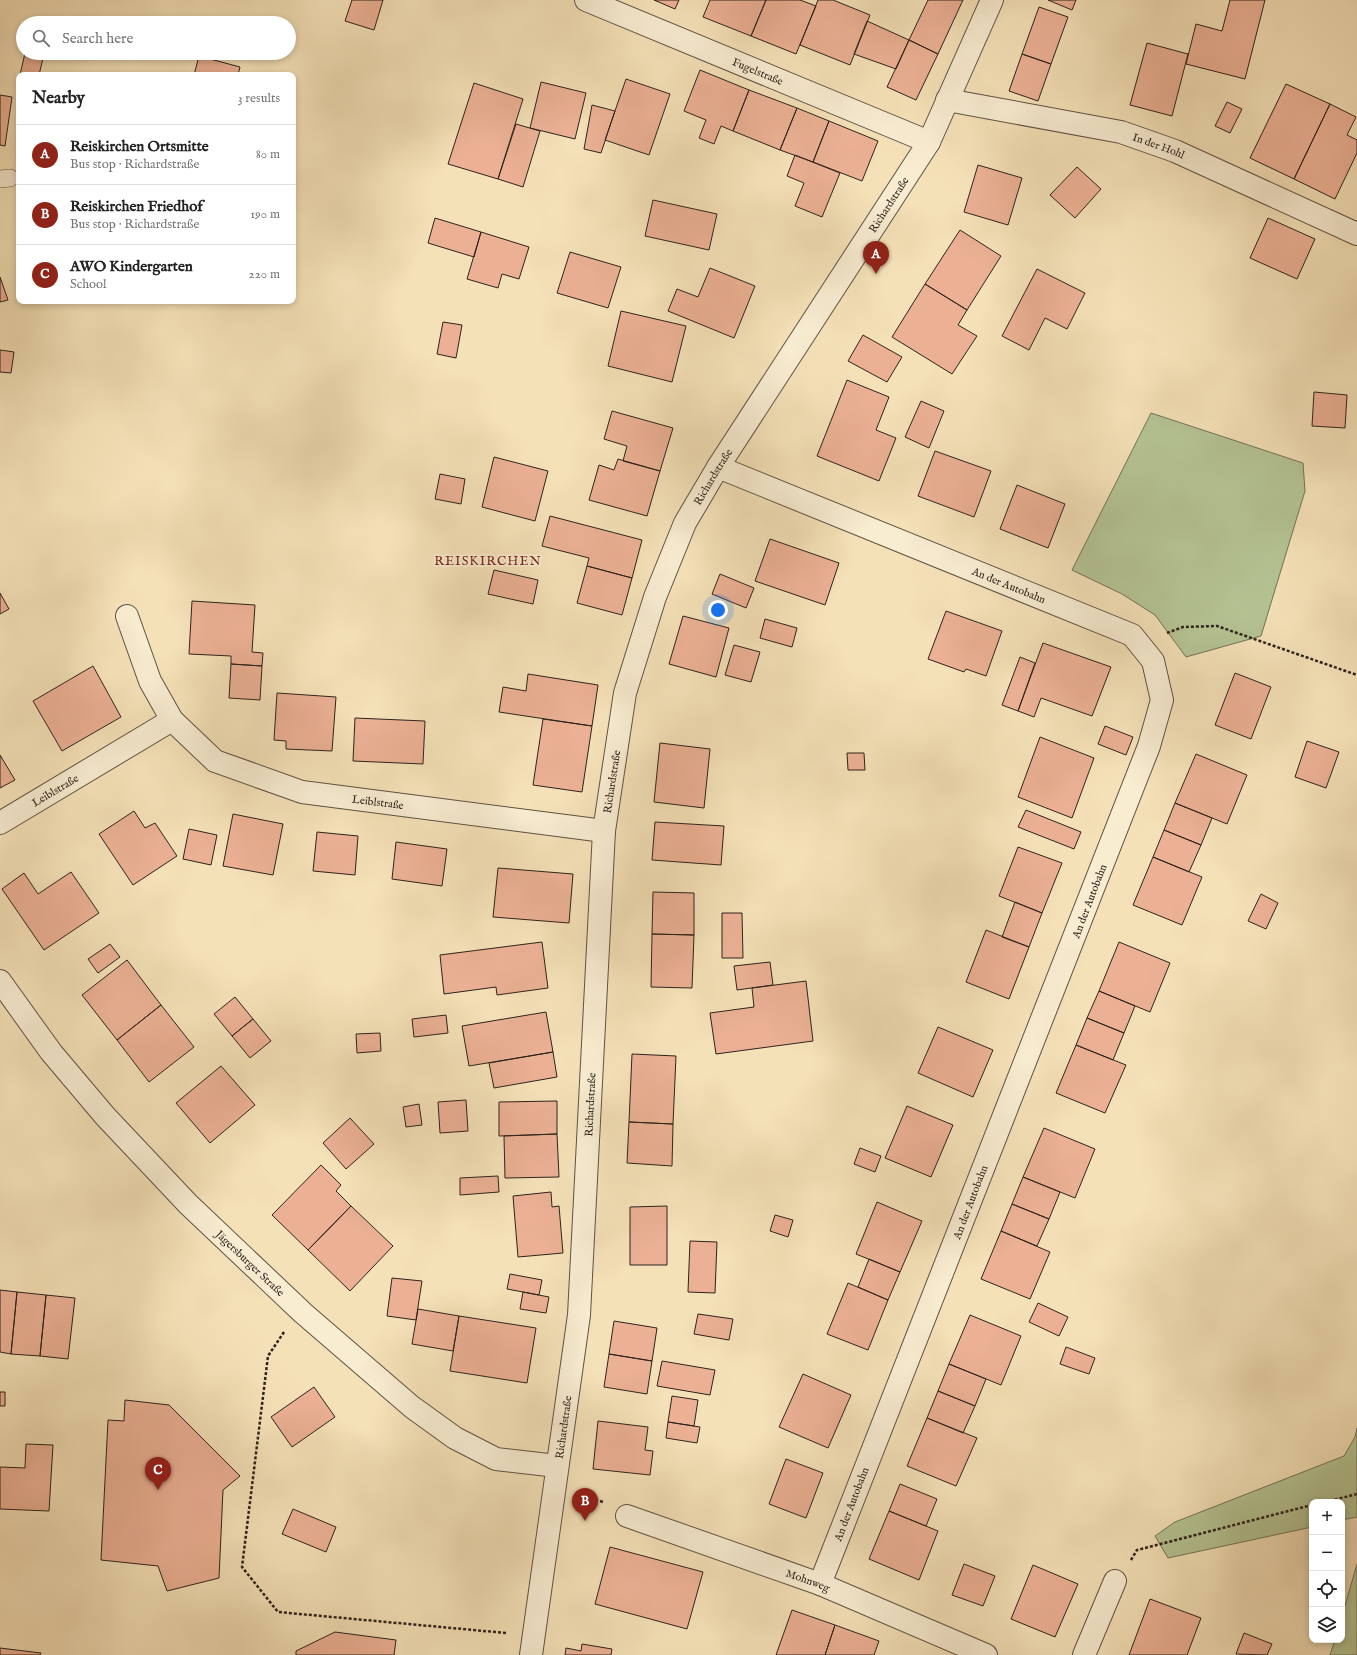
<!DOCTYPE html>
<html lang="en">
<head>
<meta charset="utf-8">
<style>
	body { margin:0; font-family:"IM FELL English",serif; background:#f2f2f2; color:#222 }
	.controls { position:absolute; right:12px; bottom:12px; display:grid; overflow:hidden; border-radius:8px; box-shadow:0 2px 6px #0003 }
	.controls button { width:36px; height:36px; display:grid; place-items:center; padding:0; border:0; border-bottom:1px solid #e0e0e0; background:#fff; color:#222; font:20px sans-serif }
	.you { position:absolute; left:718px; top:610px; width:14px; height:14px; margin:-10px; border:3px solid #fff; border-radius:50%; background:#1a73e8; box-shadow:0 0 0 6px #1a73e833 }
	.badge { display:grid; place-items:center; width:26px; height:26px; border-radius:50%; background:#8f2418; color:#fff; font-size:13px; font-weight:700 }
	.pin { position:absolute; translate:-50% -33px; filter:drop-shadow(0 1px 2px #0008) }
	.pin::after { content:''; position:absolute; top:21px; width:14px; height:12px; background:inherit; clip-path:polygon(0 0,100% 0,50% 100%) }
	.list { margin:0; padding:0; list-style:none }
	h2 { display:flex; justify-content:space-between; align-items:center; height:52px; margin:0; padding:0 16px; font-size:17px }
	h2 small { font-size:13px; font-weight:400; color:#767676 }
	.list li { display:grid; grid-template-columns:26px 1fr auto; gap:12px; align-items:center; box-sizing:border-box; height:60px; padding:0 16px; border-top:1px solid #e0e0e0 }
	.list b { display:block; font-size:15px; white-space:nowrap }
	.list p { margin:0; font-size:13px; white-space:nowrap; color:#767676 }
	.list em { font-size:13px; font-style:normal; color:#767676 }
	.icon { flex:none; width:22px; height:22px; fill:none; stroke:currentColor; stroke-width:2; stroke-linecap:round; stroke-linejoin:round }
	.map { position:relative; flex:none; width:1357px; height:1655px; overflow:hidden }
	.search { position:absolute; background:#fff; box-shadow:0 2px 6px #0003; left:16px; top:16px; width:280px; height:44px; display:flex; align-items:center; gap:10px; box-sizing:border-box; padding:0 14px; border-radius:22px; color:#767676; font-size:15px }
	.panel { position:absolute; background:#fff; box-shadow:0 2px 6px #0003; left:16px; top:72px; width:280px; height:232px; border-radius:8px }
	.map>svg:first-child { display:block }
</style>
</head>
<body>
<div class="map">
<svg width="1357" height="1655" viewBox="0 0 1357 1655">
	<rect width="100%" height="100%" fill="#f5e1b8"/>
	<filter id="stains"><feTurbulence type="fractalNoise" baseFrequency=".005" numOctaves="4"/><feColorMatrix values="0 0 0 0 .2 0 0 0 0 .09 0 0 0 0 .02 0 0 0 .5 -.17"/></filter>
	<radialGradient id="worn" r=".72"><stop offset=".6" stop-color="#630" stop-opacity="0"/><stop offset="1" stop-color="#630" stop-opacity=".3"/></radialGradient>
	<path fill="#b5c494" stroke="#717458" d="M1151,413L1303,463L1305,491L1261,636L1186,657L1155,615L1122,594L1072,570Z
		M1357,1428V1517L1342,1520V1502H1312V1527L1168,1558L1155,1536L1175,1522L1344,1456L1355,1437Z
		M1357,1564V1655H1330L1335,1640H1342V1616Z"/>
	<path fill="#ecb195" stroke="#2d231c" d="M352,0H383L374,30L345,21Z
		M654,0H679L675,9Z
		M710,0H766L751,36L703,17Z
		M766,0H800L816,6L796,54L751,36Z
		M818,0H833L870,15L850,65L800,45Z
		M928,0H963L938,54L909,40Z
		M1048,0H1076L1072,10Z
		M1230,0H1265L1245,79L1186,64L1196,24L1222,31Z
		M1039,7L1068,17L1051,64L1022,54Z
		M867,21L909,40L896,69L854,54Z
		M909,40L938,54L916,100L887,87Z
		M1147,43L1188,54L1172,116L1130,105Z
		M25,53L44,54L39,75H20Z
		M1022,54L1051,64L1038,101L1009,91Z
		M199,56L240,67L238,75H194Z
		M700,70L749,90L733,131L721,126L714,144L699,138L706,120L684,111Z
		M626,79L670,94L649,155L605,140Z
		M541,82L586,93L575,139L530,128Z
		M474,83L523,99L498,179L448,164Z
		M1286,84L1330,104L1294,179L1250,158Z
		M749,90L797,108L780,150L733,131Z
		M0,95L12,97L5,146L0,145Z
		M1227,102L1242,109L1230,133L1215,126Z
		M1330,104L1356,117L1347,135L1357,140V153L1335,199L1294,179Z
		M592,105L615,111L601,153L584,149Z
		M797,108L829,121L813,162L780,150Z
		M829,121L878,141L862,181L813,162Z
		M516,124L540,131L523,187L498,179Z
		M795,155L840,173L822,217L795,206L804,183L787,176Z
		M978,165L1022,178L1008,225L964,212Z
		M1077,167L1101,189L1075,218L1050,195Z
		M653,200L717,214L709,250L645,236Z
		M435,218L481,232L474,257L428,243Z
		M1268,218L1315,239L1297,279L1250,258Z
		M960,230L1001,256L967,310L925,284Z
		M481,232L529,247L519,279L502,274L498,288L467,279Z
		M570,252L621,267L608,308L557,293Z
		M710,268L755,286L734,338L668,311L677,289L698,297Z
		M1037,269L1085,293L1067,329L1045,318L1029,350L1002,336Z
		M0,277L8,300L0,302Z
		M925,284L967,310L958,325L977,336L952,374L892,337Z
		M621,311L686,326L672,382L608,366Z
		M443,322L462,325L456,358L437,354Z
		M863,335L902,357L887,382L848,361Z
		M0,350L14,352L11,373L0,372Z
		M847,380L889,397L876,430L896,438L879,481L817,456Z
		M1314,392L1347,395L1345,428L1312,426Z
		M921,401L944,411L929,448L905,437Z
		M612,411L673,428L660,471L623,461L627,446L604,439Z
		M935,451L991,471L974,517L918,496Z
		M494,457L548,471L535,521L482,507Z
		M618,459L660,471L647,516L589,500L599,465L614,470Z
		M440,474L465,479L461,504L435,499Z
		M1017,485L1065,504L1048,548L1000,529Z
		M550,516L642,540L632,578L587,566L589,558L542,546Z
		M770,539L839,563L825,605L755,581Z
		M587,566L632,578L622,615L577,603Z
		M494,570L538,580L533,604L488,594Z
		M720,574L754,588L746,608L712,594Z
		M0,593L9,609L0,614Z
		M192,601L255,605L252,652L263,653L262,666L231,664V656L189,654Z
		M946,611L1002,631L986,676L966,669L964,672L928,659Z
		M683,616L729,628L716,677L669,664Z
		M765,619L797,628L792,647L760,638Z
		M1043,643L1111,667L1092,716L1041,698L1034,717L1018,711Z
		M734,645L760,652L751,682L725,675Z
		M1020,657L1035,663L1018,711L1002,705Z
		M231,664L262,666L260,700L229,698Z
		M93,666L121,717L62,751L33,701Z
		M1235,673L1271,687L1251,739L1215,725Z
		M528,674L598,685L592,726L499,712L503,687L526,691Z
		M277,693L336,697L332,751L286,749V741L274,740Z
		M355,718L425,721L423,764L353,761Z
		M543,719L592,726L582,792L533,785Z
		M1105,726L1133,737L1126,755L1098,744Z
		M1040,737L1094,758L1072,818L1018,797Z
		M1307,741L1339,752L1326,788L1295,777Z
		M660,743L710,749L704,808L654,802Z
		M847,753H864L865,770H848Z
		M1196,754L1247,775L1227,824L1175,803Z
		M0,755L15,780L0,788Z
		M1175,803L1212,818L1201,845L1164,830Z
		M1026,810L1081,832L1074,849L1018,827Z
		M134,811L145,828L155,823L177,856L133,885L99,834Z
		M233,814L283,824L273,875L223,866Z
		M655,822L724,826L721,865L652,860Z
		M189,829L217,835L211,865L183,859Z
		M1164,830L1201,845L1189,872L1153,857Z
		M317,832L358,836L355,875L313,871Z
		M396,842L447,849L442,886L392,879Z
		M1018,847L1062,863L1042,913L999,896Z
		M1153,857L1202,877L1182,925L1133,905Z
		M498,868L573,874L569,923L493,917Z
		M71,872L99,913L44,950L2,889L24,873L38,894Z
		M653,892L694,893V935L652,934Z
		M1261,894L1278,903L1266,929L1248,921Z
		M1015,902L1042,913L1029,947L1002,937Z
		M722,913H742L743,958H722Z
		M986,930L1029,947L1009,999L966,982Z
		M652,934L694,935L692,988L651,987Z
		M542,942L548,988L497,995L496,987L444,994L440,955Z
		M1119,942L1170,963L1150,1012L1099,991Z
		M110,944L120,957L98,973L88,959Z
		M127,960L161,1005L117,1040L82,995Z
		M770,962L773,985L737,990L734,966Z
		M806,981L813,1041L716,1054L710,1013L754,1007L752,988Z
		M1099,991L1135,1006L1124,1033L1087,1018Z
		M235,997L253,1019L232,1036L214,1014Z
		M161,1005L194,1047L149,1082L117,1040Z
		M546,1012L553,1052L469,1066L462,1026Z
		M446,1015L448,1033L414,1037L412,1019Z
		M1087,1018L1124,1033L1113,1060L1076,1045Z
		M253,1019L271,1041L250,1058L232,1036Z
		M938,1027L993,1050L973,1097L918,1073Z
		M380,1033L381,1051L357,1053L356,1034Z
		M1076,1045L1126,1065L1105,1113L1056,1093Z
		M553,1052L557,1077L494,1088L489,1063Z
		M632,1054L676,1056L673,1124L629,1122Z
		M221,1066L255,1105L210,1143L176,1103Z
		M466,1100L468,1131L440,1133L438,1102Z
		M557,1101V1134L499,1136V1102Z
		M419,1104L422,1125L406,1127L403,1107Z
		M907,1106L953,1125L931,1177L885,1158Z
		M350,1118L374,1144L346,1169L323,1143Z
		M629,1122L673,1124L672,1166L627,1163Z
		M1044,1128L1095,1149L1075,1198L1023,1177Z
		M557,1134L559,1177L505,1178L504,1136Z
		M860,1148L881,1156L875,1172L854,1164Z
		M321,1165L341,1185L336,1191L351,1206L308,1250L272,1215Z
		M498,1176L499,1192L460,1195V1178Z
		M1023,1177L1060,1192L1049,1219L1012,1204Z
		M551,1192L552,1207L559,1206L563,1253L518,1257L513,1196Z
		M877,1202L922,1221L900,1272L856,1254Z
		M1012,1204L1049,1219L1037,1246L1001,1231Z
		M351,1206L393,1246L350,1291L308,1250Z
		M667,1206V1265H630V1207Z
		M775,1215L793,1220L788,1237L770,1231Z
		M1001,1231L1050,1252L1030,1299L981,1279Z
		M690,1241L717,1242L715,1293L688,1292Z
		M869,1259L900,1272L888,1300L858,1287Z
		M510,1274L542,1280L539,1295L507,1289Z
		M392,1278L422,1281L416,1320L387,1316Z
		M848,1283L888,1300L868,1350L827,1334Z
		M0,1290L17,1292L11,1354L0,1352Z
		M17,1292L46,1295L40,1356L11,1354Z
		M523,1292L549,1297L546,1313L520,1309Z
		M46,1295L75,1298L68,1359L40,1356Z
		M1038,1303L1068,1317L1059,1336L1029,1322Z
		M418,1309L459,1316L453,1351L412,1344Z
		M698,1314L733,1319L729,1340L694,1334Z
		M970,1315L1021,1336L1001,1385L949,1364Z
		M459,1316L536,1328L527,1383L450,1371Z
		M614,1321L657,1328L652,1361L609,1354Z
		M1066,1347L1095,1358L1089,1374L1060,1364Z
		M609,1354L652,1361L647,1394L604,1387Z
		M662,1361L715,1370L710,1395L657,1386Z
		M949,1364L986,1379L975,1406L938,1391Z
		M803,1374L851,1395L828,1448L779,1427Z
		M314,1387L335,1417L292,1447L271,1417Z
		M938,1391L975,1406L963,1433L927,1418Z
		M0,1392H5V1406H0Z
		M672,1396L698,1400L694,1426L668,1422Z
		M125,1400L169,1405L240,1476L223,1490L219,1578L167,1591L158,1566L101,1560L108,1420L124,1421Z
		M927,1418L977,1438L956,1486L907,1466Z
		M598,1421L648,1427L645,1450L653,1451L650,1475L593,1469Z
		M668,1422L700,1427L697,1443L666,1438Z
		M26,1444L53,1445L49,1511L0,1509V1467L25,1468Z
		M786,1459L823,1473L806,1518L769,1504Z
		M900,1484L937,1499L926,1526L889,1511Z
		M293,1509L336,1527L326,1552L282,1534Z
		M889,1511L938,1531L919,1580L869,1559Z
		M610,1547L703,1572L687,1629L595,1604Z
		M964,1564L995,1576L983,1606L952,1595Z
		M1033,1565L1078,1584L1055,1637L1011,1619Z
		M1150,1599L1201,1618L1187,1655H1129Z
		M792,1610L835,1625L825,1655H776Z
		M835,1625L879,1641L874,1655H825Z
		M335,1632L396,1640L394,1655H296V1651Z
		M1244,1633L1272,1644L1267,1655L1236,1654Z
		M582,1644L612,1649L611,1655H565L566,1648L581,1651Z
		M0,1648L41,1653L40,1655H0Z"/>
	<g fill="none" stroke-linecap="round" stroke-linejoin="round">
		<defs>
			<path id="lane" d="M0,179L10,178"/>
			<g id="street">
				<path id="s1" d="M586,0L929,142"/>
				<path id="s2" d="M947,100L1121,132L1175,151L1357,234"/>
				<path id="s3" d="M718,467L1132,635L1153,661L1162,700L1149,746L820,1584"/>
				<path id="s4" d="M127,616L150,681L172,720L215,761L302,792L604,831"/>
				<path id="s5" d="M0,823L172,720"/>
				<path id="s6" d="M0,981L51,1052L105,1116L188,1204L303,1313L412,1407L455,1438L496,1459L557,1466"/>
				<path id="s7" d="M627,1516L820,1584L986,1655"/>
				<path id="s8" d="M531,1655L579,1315L604,831L625,693L655,597L685,523L718,467L929,142L992,0"/>
				<path d="M1084,1655L1115,1581"/>
			</g>
		</defs>
		<use href="#lane" stroke="#5f5243" stroke-width="18"/>
		<use href="#street" stroke="#5f5243" stroke-width="24"/>
		<path stroke="#2d231c" stroke-width="2.5" stroke-dasharray="3 2" stroke-linecap="butt" d="M1167,633L1183,627L1217,626L1357,675
			M284,1332L268,1356L242,1567L278,1612L506,1633
			M581,1495L603,1502
			M1325,1502L1357,1494
			M1131,1560L1137,1550L1312,1505"/>
		<use href="#lane" stroke="#f8ecd1" stroke-width="17"/>
		<use href="#street" stroke="#f8ecd1" stroke-width="22"/>
	</g>
	<g text-anchor="middle" stroke-width="3.5" stroke-linejoin="round" paint-order="stroke">
		<g font-size="11" fill="#2d231c" stroke="#f8ecd1">
			<text dy="4" stroke="none"><textPath href="#s1" startOffset="186">Fugelstraße</textPath></text>
			<text dy="4" stroke="none"><textPath href="#s2" startOffset="217">In der Hohl</textPath></text>
			<text dy="4" stroke="none"><textPath href="#s8" startOffset="1526">Richardstraße</textPath></text>
			<text dy="4" stroke="none"><textPath href="#s8" startOffset="1202">Richardstraße</textPath></text>
			<text dy="4" stroke="none"><textPath href="#s3" startOffset="314">An der Autobahn</textPath></text>
			<text dy="4" stroke="none"><textPath href="#s8" startOffset="878">Richardstraße</textPath></text>
			<text dy="4" stroke="none"><textPath href="#s5" startOffset="64">Leiblstraße</textPath></text>
			<text dy="4" stroke="none"><textPath href="#s4" startOffset="342">Leiblstraße</textPath></text>
			<text transform="translate(1089 901) rotate(-69)" y="4">An der Autobahn</text>
			<text dy="4" stroke="none"><textPath href="#s8" startOffset="554">Richardstraße</textPath></text>
			<text transform="translate(970 1202) rotate(-69)" y="4">An der Autobahn</text>
			<text dy="4" stroke="none"><textPath href="#s6" startOffset="378">Jägersburger Straße</textPath></text>
			<text dy="4" stroke="none"><textPath href="#s8" startOffset="230">Richardstraße</textPath></text>
			<text transform="translate(851 1504) rotate(-69)" y="4">An der Autobahn</text>
			<text dy="4" stroke="none"><textPath href="#s7" startOffset="192">Mohnweg</textPath></text>
		</g>
		<g font-size="13" letter-spacing="1" fill="#7a1f14" stroke="#f8ecd1">
			<text x="488" y="565">REISKIRCHEN</text>
		</g>
	</g>
	<rect width="100%" height="100%" filter="url(#stains)"/>
	<rect width="100%" height="100%" fill="url(#worn)"/>
</svg>
<div class="controls">
<button>+</button>
<button>−</button>
<button><svg class="icon" aria-label="locate" viewBox="0 0 24 24"><circle cx="12" cy="12" r="6"/><path d="M12 2v4M12 18v4M2 12h4M18 12h4"/></svg></button>
<button><svg class="icon" aria-label="layers" viewBox="0 0 24 24"><path d="M12 4l9 5-9 5-9-5zM3 14l9 5 9-5"/></svg></button>
</div>
<div class="you"></div>
<div class="pin badge" style="left:876px;top:274px">A</div>
<div class="pin badge" style="left:585px;top:1521px">B</div>
<div class="pin badge" style="left:158px;top:1490px">C</div>
<div class="search"><svg class="icon" aria-label="search" viewBox="0 0 24 24"><circle cx="10" cy="10" r="6"/><path d="M15 15l6 6"/></svg>Search here</div>
<section class="panel">
<h2>Nearby<small>3 results</small></h2>
<ul class="list">
<li><span class="badge">A</span><div><b>Reiskirchen Ortsmitte</b><p>Bus stop · Richardstraße</p></div><em>80 m</em></li>
<li><span class="badge">B</span><div><b>Reiskirchen Friedhof</b><p>Bus stop · Richardstraße</p></div><em>190 m</em></li>
<li><span class="badge">C</span><div><b>AWO Kindergarten</b><p>School</p></div><em>220 m</em></li>
</ul>
</section>
</div>
</body>
</html>
